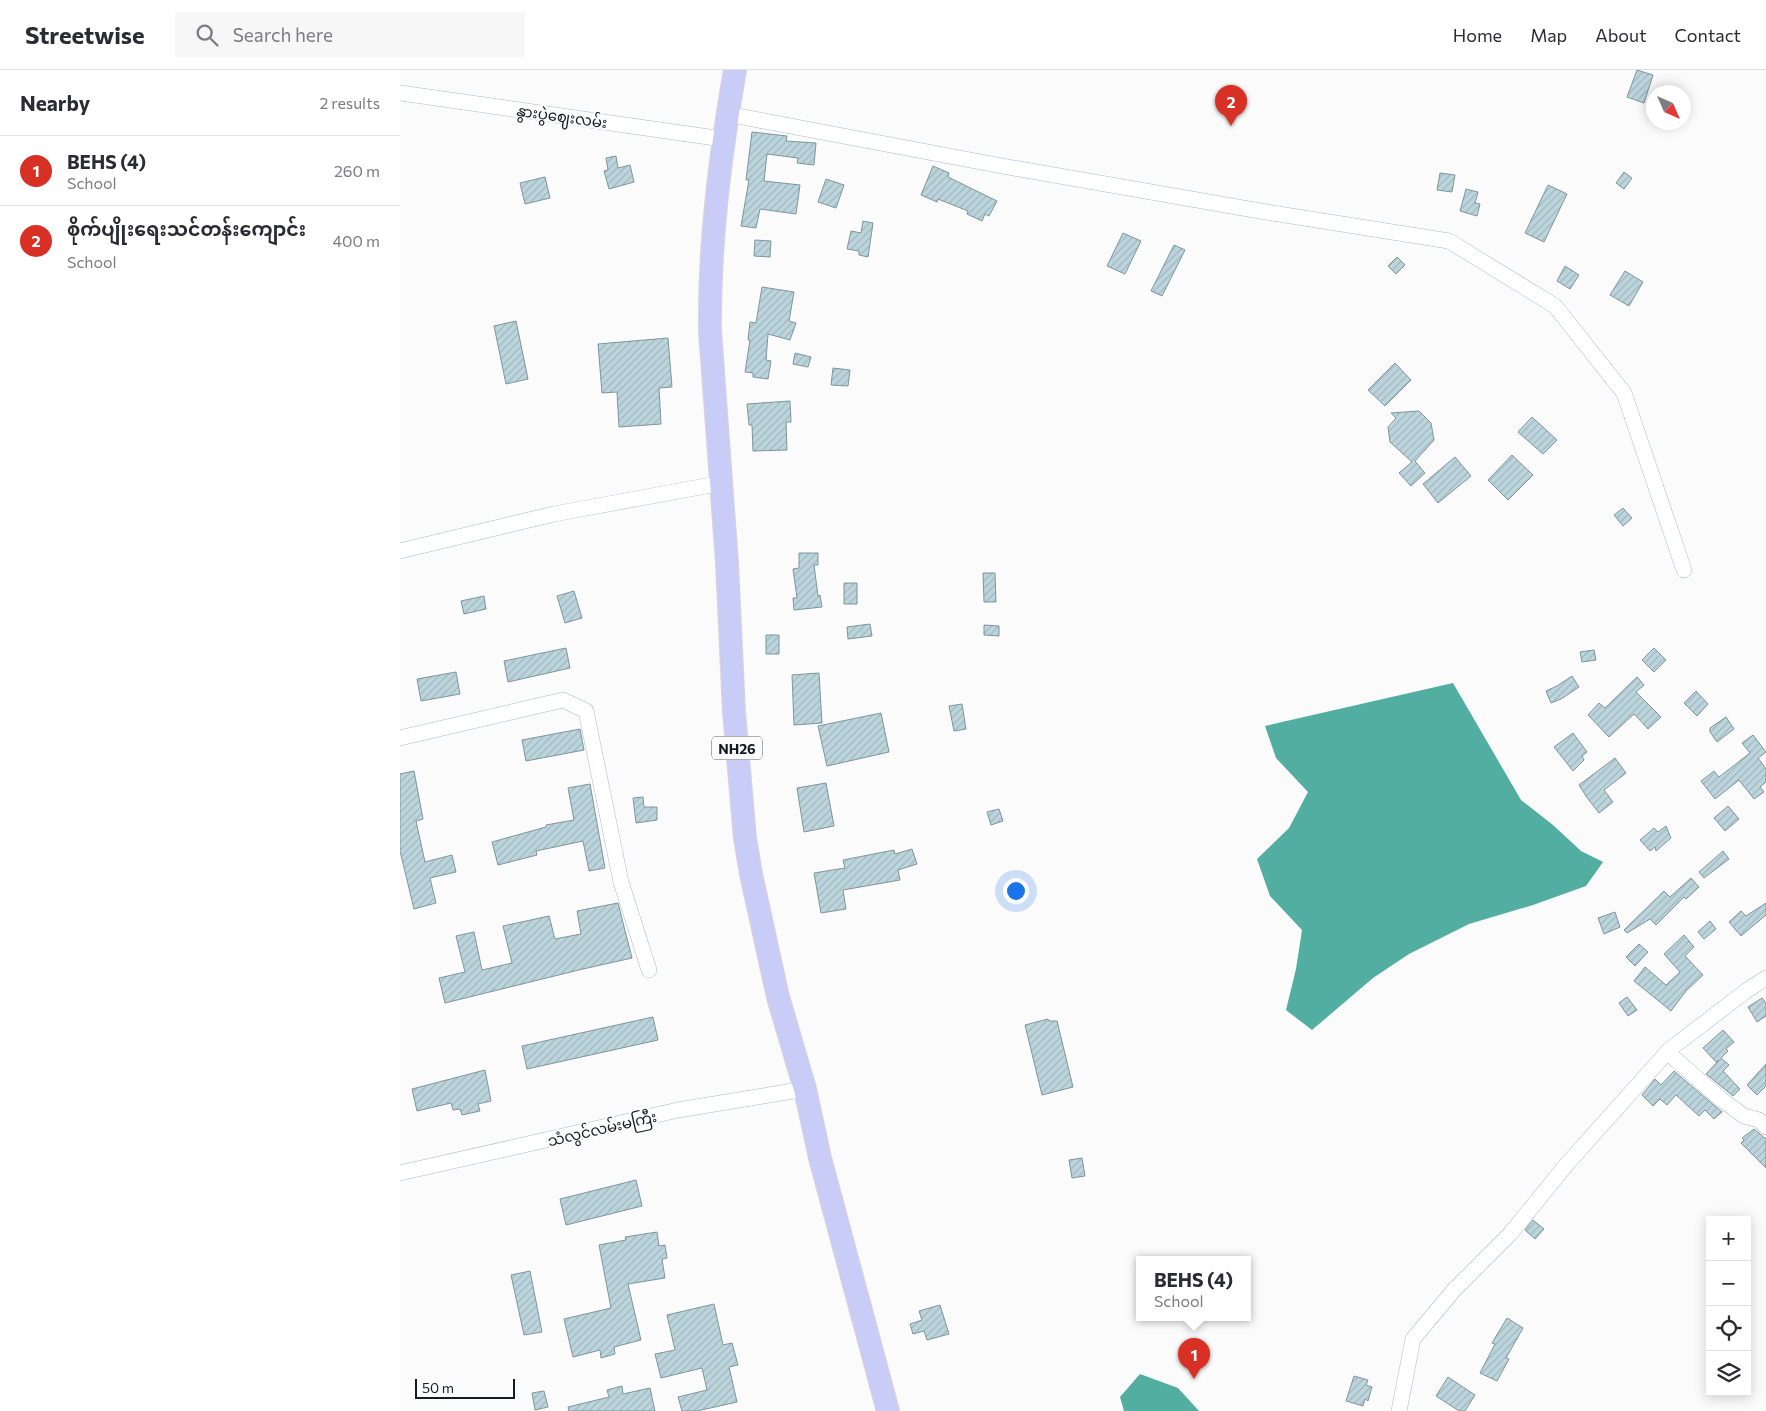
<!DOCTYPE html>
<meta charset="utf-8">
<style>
:root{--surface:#fff;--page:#f7f7f7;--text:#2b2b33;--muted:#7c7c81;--line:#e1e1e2;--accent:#d93025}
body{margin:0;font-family:Commissioner,"Noto Sans Myanmar",sans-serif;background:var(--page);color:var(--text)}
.controls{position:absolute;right:15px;bottom:15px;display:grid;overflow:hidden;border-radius:0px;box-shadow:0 2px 12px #0003}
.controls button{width:45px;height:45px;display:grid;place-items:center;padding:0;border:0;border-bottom:1px solid var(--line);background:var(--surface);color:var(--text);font:25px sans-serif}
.compass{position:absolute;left:1246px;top:15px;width:45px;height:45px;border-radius:50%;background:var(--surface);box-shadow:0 2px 12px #0003;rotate:135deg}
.scale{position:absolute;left:15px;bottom:12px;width:100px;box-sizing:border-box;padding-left:5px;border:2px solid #151b21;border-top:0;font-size:14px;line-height:18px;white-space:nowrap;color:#151b21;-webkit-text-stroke:4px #fbfbfb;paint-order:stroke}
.you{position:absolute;left:615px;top:820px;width:18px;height:18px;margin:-12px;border:4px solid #fff;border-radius:50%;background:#1a73e8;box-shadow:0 0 0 8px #1a73e833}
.badge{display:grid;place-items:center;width:32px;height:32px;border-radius:50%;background:var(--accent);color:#fff;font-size:16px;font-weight:700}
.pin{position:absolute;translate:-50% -41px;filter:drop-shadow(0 1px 2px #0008)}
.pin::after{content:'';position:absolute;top:26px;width:18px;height:15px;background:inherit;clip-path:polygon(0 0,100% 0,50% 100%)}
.popup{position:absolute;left:736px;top:1186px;width:115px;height:65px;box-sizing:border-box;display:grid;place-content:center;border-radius:0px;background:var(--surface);filter:drop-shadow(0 1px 4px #0005);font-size:16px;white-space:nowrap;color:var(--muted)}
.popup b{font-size:19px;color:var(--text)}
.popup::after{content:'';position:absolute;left:50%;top:100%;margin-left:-10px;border:10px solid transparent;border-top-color:var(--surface)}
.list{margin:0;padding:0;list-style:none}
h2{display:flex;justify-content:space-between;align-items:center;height:65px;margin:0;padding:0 20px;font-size:21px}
h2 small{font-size:16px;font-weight:400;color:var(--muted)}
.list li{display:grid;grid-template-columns:32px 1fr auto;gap:15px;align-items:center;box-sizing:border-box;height:70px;padding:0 20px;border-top:1px solid var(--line)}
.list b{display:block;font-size:19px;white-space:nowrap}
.list p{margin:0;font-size:16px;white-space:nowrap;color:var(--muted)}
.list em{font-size:16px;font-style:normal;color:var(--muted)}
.icon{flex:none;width:28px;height:28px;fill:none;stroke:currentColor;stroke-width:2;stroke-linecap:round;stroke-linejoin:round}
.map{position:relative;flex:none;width:1366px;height:1341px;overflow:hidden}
header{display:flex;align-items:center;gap:30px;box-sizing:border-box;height:70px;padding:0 25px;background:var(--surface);border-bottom:1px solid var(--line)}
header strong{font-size:24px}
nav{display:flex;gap:28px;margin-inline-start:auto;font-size:18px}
.search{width:350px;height:45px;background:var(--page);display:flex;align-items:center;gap:12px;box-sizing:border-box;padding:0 18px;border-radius:0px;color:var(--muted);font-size:19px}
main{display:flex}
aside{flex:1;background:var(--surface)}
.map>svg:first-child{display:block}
.water{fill:#51aea1}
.building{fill:url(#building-hatch);stroke:#7e959c}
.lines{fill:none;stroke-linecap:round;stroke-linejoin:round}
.minor-casing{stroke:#abbaca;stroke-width:16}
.highway-casing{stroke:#d5d6d7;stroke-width:24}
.minor{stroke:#fff;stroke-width:15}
.highway{stroke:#c9ccf6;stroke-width:22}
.labels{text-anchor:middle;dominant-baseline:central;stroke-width:4.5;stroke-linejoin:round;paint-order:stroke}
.shield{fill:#fbfbfb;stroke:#5a5e62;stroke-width:1}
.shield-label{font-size:14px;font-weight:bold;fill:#151b21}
.street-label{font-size:15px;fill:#151b21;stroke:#fbfbfb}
</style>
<header>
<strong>Streetwise</strong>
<div class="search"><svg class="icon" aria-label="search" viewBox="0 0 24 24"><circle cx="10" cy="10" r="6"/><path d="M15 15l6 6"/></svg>Search here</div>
<nav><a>Home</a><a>Map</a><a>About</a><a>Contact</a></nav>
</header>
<main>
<aside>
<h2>Nearby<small>2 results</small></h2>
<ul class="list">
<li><span class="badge">1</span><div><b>BEHS (4)</b><p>School</p></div><em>260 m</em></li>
<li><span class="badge">2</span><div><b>စိုက်ပျိုးရေးသင်တန်းကျောင်း</b><p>School</p></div><em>400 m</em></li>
</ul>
</aside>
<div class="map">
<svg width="1366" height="1341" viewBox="0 0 1366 1341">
<defs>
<pattern id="building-hatch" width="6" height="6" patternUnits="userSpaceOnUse" patternTransform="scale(1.25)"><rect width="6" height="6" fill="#bcd5dc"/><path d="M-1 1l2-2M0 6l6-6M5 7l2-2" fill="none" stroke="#a1b6bc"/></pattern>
</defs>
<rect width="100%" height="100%" fill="#fbfbfb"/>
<path class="water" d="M1053,613l68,117 32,25 28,26 22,11 -17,24 -53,19 -64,19 -60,30 -36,24 -61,52 -26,-20 10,-41 6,-39 -32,-34 -13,-37 32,-31 19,-36 -32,-34 -11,-32z
M740,1304l38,14 21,23h-75l-4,-14z"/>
<path class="building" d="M1237,0l16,5 -9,28 -17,-6z
M352,62l35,4 -1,5 30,2 -2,22 -17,-2 1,-5 -31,-4 -3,27 36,4 -4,29 -36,-5 -4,19 -15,-2 8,-46h-3z
M216,86l2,12 12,-3 4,17 -25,7 -5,-18 4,-1 -2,-12z
M533,96l16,7 -1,4 49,24 -8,15 -4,-2 -3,7 -15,-7 1,-3 -30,-12 -1,3 -16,-7z
M1224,102l8,6 -8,11 -8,-6z
M1040,103l15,2 -3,17 -15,-2z
M145,107l5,21 -25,6 -5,-21z
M426,109l18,6 -8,23 -18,-6z
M1148,115l19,9 -23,48 -19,-9z
M1066,119l12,3 -3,11 5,1 -3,12 -17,-5z
M463,151l10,2 -5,34 -9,-2v-4l-12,-2 4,-18 10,2z
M723,163l18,8 -16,33 -18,-8z
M355,170l16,1 -1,16 -16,-1z
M774,175l11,5 -23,46 -11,-5z
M997,187l8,8 -9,9 -8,-8z
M1165,196l14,9 -9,14 -13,-8z
M1225,201l18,11 -14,24 -19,-11z
M362,217l32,5 -5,29 7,2 -6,17 -22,-6 -2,26 5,1 -3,18 -15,-2v-4l-8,-1 5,-32h-2l2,-18 6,1z
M116,251l12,58 -22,5 -12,-58z
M268,268l4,49 -13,1 2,36 -42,3 -2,-35 -15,1 -4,-49z
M395,283l16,4 -3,10 -15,-3z
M995,293l16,17 -26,26 -17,-16z
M433,298l17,2 -2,16 -17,-1z
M390,331l1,21h-5l1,28 -34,1 -1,-26h-3l-2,-21z
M1019,341l12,12 3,17 -19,21 10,12 -14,13 -12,-13 13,-11 -22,-20 -2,-15 8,-9 -5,-5z
M1132,347l25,23 -14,14 -25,-22z
M1112,385l21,20 -25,25 -20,-20z
M1055,387l16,19 -33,27 -15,-19z
M1223,438l9,10 -9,8 -9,-11z
M399,483h19v12h-4l4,31 2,-1 2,12 -28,3 -1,-12h4l-4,-29 6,-1z
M583,503h12l1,29h-12z
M444,513h13v21h-13z
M174,521l8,27 -17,5 -8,-27z
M84,526l2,13 -22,5 -3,-13z
M470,554l2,12 -24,3 -1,-12z
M584,555l15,1v10l-15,-1z
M366,565h13v19h-13z
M166,578l4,20 -62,14 -4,-21z
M1254,578l12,12 -12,12 -12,-12z
M1194,580l2,10 -14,2 -2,-10z
M56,602l4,22 -39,7 -4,-22z
M419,603l3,50 -28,2 -2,-50z
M1172,606l7,11 -18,12 -10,4 -5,-12 11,-5z
M1237,607l7,8 -8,7 25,25 -13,12 -14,-15 -25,23 -21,-22 11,-12 6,5z
M1296,621l12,13 -11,12 -13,-13z
M562,634l4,25 -12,2 -5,-25z
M481,643l8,39 -62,14 -9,-40z
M1326,647l8,12 -17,13 -7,-10v-4z
M180,659l4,21 -58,11 -4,-21z
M1173,663l14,19 -5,4 2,4 -11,11 -19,-24z
M1353,665l13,17 -8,6 8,11v13l-6,5 4,5 -10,7 -15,-19 -24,19 -14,-18 13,-10 5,6 31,-24 -8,-10z
M1215,688l11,15 -22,17 9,12 -14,11 -11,-14 -9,-14z
M14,701l9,48 -7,2 9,41 27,-7 4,17 -26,6 6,25 -22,6 -14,-58v-77z
M426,713l8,43 -30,6 -7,-44z
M190,714l15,84 -16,3 -6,-30 -47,10 1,4 -39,10 -6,-23 54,-15v-2l28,-5 -6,-32z
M243,727l1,10h13v13l-21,3 -3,-25z
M1328,736l11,13 -14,12 -11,-13z
M599,739l4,12 -12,4 -4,-13z
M1266,756l5,12 -15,13 -1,-4 -5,4 -10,-11 14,-12 4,4z
M512,779l5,15 -19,6 2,10 -57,10 3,19 -25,4 -7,-40 31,-5 -2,-8 51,-10 1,4z
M1323,781l6,8 -25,19 -5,-6z
M1291,808l8,9 -13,12 -2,-2 -28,28 -6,-6 -23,14 -3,-3 40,-39 6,6z
M218,833l14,55 -49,11 -138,34 -6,-25 26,-6 -9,-36 18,-4 8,38 30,-7 -9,-37 46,-10 6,23 26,-5 -4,-23z
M1366,833v12l-25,21 -12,-14 12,-11 5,5z
M1215,842l5,15 -16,7 -6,-16z
M1310,851l6,8 -12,10 -6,-7z
M1284,865l10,12 -9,9 18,19 -17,16 -15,20 -37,-30 11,-14 21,18 14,-13 -16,-18z
M1239,874l9,8 -13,14 -9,-9z
M1227,927l10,13 -9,6 -9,-13z
M1362,928l4,5v13l-9,6 -9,-15z
M253,947l5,23 -131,29 -5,-23z
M648,949l1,2h8l16,66 -31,8 -17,-70z
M1323,960l11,12 -8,7 2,2 -7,7 8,7 -6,6 17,18 -7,7 -27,-22 13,-14 -3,2 -13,-14z
M1366,994v22l-9,9 -10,-10z
M85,1000l6,31 -13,3 2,7 -18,4 -2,-6 -7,1 -2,-7 -34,8 -5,-22z
M1274,1001l48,41 -8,7 -9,-9 -6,6 -23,-21 -9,10 -7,-6 -7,7 -11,-11 13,-16 6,6z
M1354,1059l12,10v29l-25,-25 3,-3 -2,-2z
M682,1088l3,18 -13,2 -3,-18z
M236,1110l6,26 -76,19 -6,-26z
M1133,1150l11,9 -9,10 -10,-9z
M257,1162l2,14 6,-1 2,13 -5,1 3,19 -37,6 13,56 -27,7 1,7 -14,4 -1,-8 -27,7 -9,-38 47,-11 -12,-63 27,-5 -1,-3z
M130,1201l12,61 -18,3 -13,-60z
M314,1234l9,41 9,-2 6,22 -9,2 8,35 -40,9h-15l-4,-14 29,-7 -5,-22 -41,10 -6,-24 20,-4 -8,-35z
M540,1235l9,29 -22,6 -3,-9 -11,3 -3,-10 12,-4 -3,-9z
M1107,1248l16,10 -17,30 3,1 -12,22 -17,-8 15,-29 -3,-1z
M954,1306l14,4 -2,5 6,2 -4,14 -3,-2 -2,7 -17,-5z
M1048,1307l27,18 -10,16h-6l-23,-15z
M222,1316l1,8 27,-6 5,23h-86l-1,-4 41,-10 -2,-7z
M144,1321l4,16 -13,3 -3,-17z"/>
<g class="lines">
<defs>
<path id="minor" d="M0,23l323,46
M327,44l275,52 258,45 189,30 106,65 69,87 60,177
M0,481l154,-37 168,-31
M0,668l163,-38 23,11 35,171 28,88
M1267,982l55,48 22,16 15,4 7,7
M0,1103l278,-63 127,-21
M999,1341l14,-72 41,-49 56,-56 57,-70 102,-114 77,-59 20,-13"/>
<path id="highway" d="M335,0c-15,87 -26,173 -25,261l17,232 7,149 11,126 6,36 27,123 27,92 15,69 68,253"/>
</defs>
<use href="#minor" class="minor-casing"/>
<use href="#highway" class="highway-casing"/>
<use href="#minor" class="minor"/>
<use href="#highway" class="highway"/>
</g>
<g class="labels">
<rect class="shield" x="312" y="666.5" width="50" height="23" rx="4"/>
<g class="shield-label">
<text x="337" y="678">NH26</text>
</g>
<g class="street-label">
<text transform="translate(162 46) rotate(8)">နွားပွဲဈေးလမ်း</text>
<text transform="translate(202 1058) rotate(-13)">သံလွင်လမ်းမကြီး</text>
</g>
</g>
</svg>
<div class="controls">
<button>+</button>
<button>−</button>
<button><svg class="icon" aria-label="locate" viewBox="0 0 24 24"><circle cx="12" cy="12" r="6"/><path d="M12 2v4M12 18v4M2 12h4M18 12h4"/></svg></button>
<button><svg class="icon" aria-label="layers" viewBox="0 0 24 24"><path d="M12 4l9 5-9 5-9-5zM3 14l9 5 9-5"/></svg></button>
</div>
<svg class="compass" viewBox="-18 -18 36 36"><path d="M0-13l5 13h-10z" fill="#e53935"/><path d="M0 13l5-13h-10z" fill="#7c7c81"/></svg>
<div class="scale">50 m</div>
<div class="you"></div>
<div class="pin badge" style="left:794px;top:1309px">1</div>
<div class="popup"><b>BEHS (4)</b>School</div>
<div class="pin badge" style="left:831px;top:56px">2</div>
</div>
</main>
